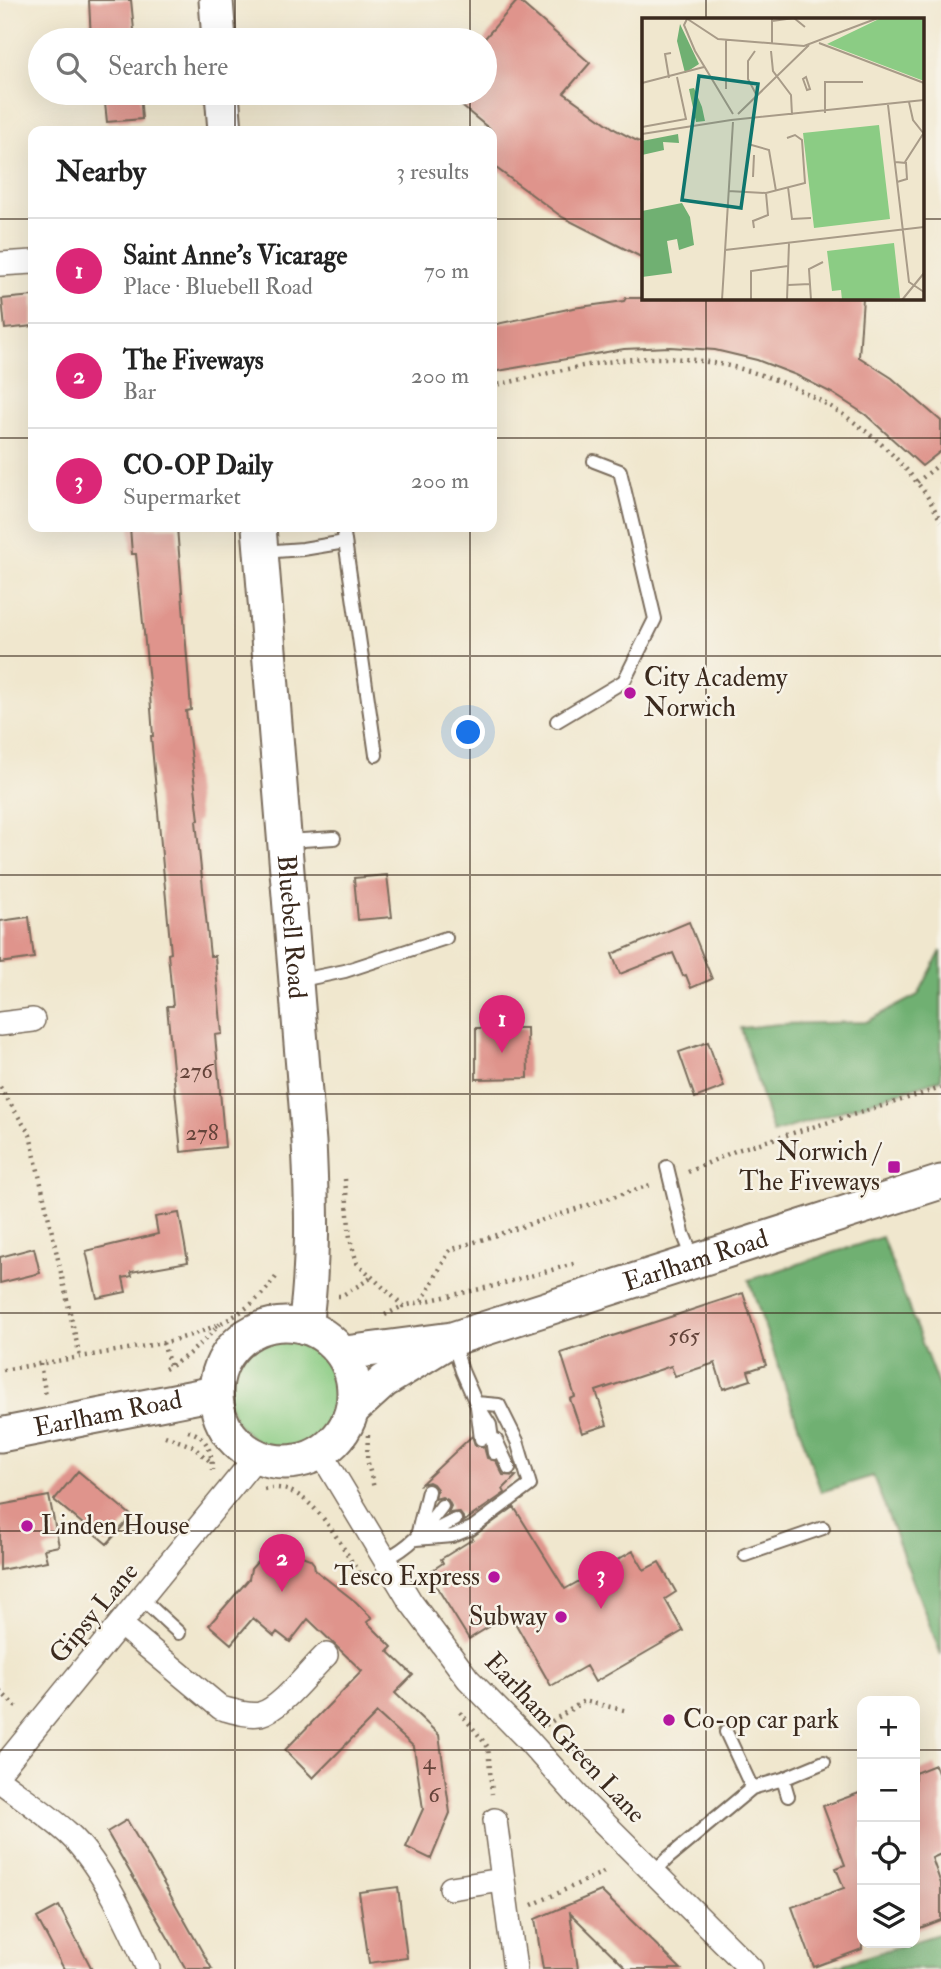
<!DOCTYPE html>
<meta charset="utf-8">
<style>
:root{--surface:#fff;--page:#f6f6f6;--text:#222;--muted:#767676;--line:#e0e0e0;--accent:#db2777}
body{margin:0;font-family:"IM FELL Double Pica",serif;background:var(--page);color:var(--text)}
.controls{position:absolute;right:21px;bottom:21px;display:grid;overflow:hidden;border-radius:14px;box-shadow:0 7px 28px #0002}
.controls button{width:63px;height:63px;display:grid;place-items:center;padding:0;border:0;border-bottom:2px solid var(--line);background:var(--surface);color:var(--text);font:35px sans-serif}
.you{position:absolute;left:469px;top:733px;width:24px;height:24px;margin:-18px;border:5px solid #fff;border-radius:50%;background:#1a73e8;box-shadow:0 0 0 10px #1a73e833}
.badge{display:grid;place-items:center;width:46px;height:46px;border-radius:50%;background:var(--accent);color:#fff;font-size:23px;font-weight:700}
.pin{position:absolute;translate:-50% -58px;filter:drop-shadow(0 2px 4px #0008)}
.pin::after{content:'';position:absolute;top:37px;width:24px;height:21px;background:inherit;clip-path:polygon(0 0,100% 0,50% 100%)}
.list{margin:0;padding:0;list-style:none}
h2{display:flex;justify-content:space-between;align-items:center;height:91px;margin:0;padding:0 28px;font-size:30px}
h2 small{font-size:23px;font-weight:400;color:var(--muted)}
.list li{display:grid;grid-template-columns:46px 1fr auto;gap:21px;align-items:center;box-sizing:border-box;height:105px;padding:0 28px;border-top:2px solid var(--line)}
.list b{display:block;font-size:26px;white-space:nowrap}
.list p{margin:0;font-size:23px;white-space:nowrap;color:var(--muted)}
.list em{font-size:23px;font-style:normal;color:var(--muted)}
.icon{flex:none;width:38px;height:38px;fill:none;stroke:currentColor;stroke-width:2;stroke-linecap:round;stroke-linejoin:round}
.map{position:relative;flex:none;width:941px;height:1969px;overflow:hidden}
.search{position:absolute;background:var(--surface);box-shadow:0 7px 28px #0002;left:28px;top:28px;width:469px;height:77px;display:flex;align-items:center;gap:18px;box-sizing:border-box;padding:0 24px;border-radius:38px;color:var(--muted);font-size:26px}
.panel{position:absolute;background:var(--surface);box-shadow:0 7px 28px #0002;left:28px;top:126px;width:469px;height:406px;border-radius:14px}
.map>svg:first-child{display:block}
.green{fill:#8bcc84;stroke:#637b51;stroke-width:2}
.forest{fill:#70b072;stroke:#566d48;stroke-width:2}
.building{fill:#df948c}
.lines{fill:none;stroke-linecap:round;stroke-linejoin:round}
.lane-casing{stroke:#7a6c5c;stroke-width:16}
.street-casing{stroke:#7a6c5c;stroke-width:26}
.secondary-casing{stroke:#7a6c5c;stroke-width:37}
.path{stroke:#7a6c5c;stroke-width:4.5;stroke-dasharray:2 5;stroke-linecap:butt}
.lane{stroke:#fff;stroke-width:12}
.street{stroke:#fff;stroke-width:23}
.secondary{stroke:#fff;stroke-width:33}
.grid{fill:none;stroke:#3b2a1e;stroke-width:2;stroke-opacity:0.55}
.poi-dot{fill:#b5179e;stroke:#f7f3e8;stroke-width:2.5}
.labels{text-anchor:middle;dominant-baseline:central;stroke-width:5;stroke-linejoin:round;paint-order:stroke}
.number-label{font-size:23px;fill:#64443a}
.poi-label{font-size:26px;fill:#3b2a1e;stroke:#f7f3e8;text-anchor:start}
.street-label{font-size:26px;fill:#3b2a1e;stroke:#f7f3e8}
.inset-road{fill:none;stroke:#a89b88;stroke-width:2}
.view{fill:#0f766e;fill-opacity:0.15;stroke:#0f766e;stroke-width:3.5}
.inset-edge{fill:none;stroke:#3b2a1e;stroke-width:3.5}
</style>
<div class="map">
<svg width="941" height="1969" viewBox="0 0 941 1969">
<rect width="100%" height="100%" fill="#f7f3e8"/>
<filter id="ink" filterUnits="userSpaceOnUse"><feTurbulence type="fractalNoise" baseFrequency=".0143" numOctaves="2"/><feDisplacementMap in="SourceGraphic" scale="14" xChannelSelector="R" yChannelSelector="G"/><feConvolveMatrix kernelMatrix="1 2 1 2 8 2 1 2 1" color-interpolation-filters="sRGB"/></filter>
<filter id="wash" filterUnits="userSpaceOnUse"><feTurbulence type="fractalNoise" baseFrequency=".00686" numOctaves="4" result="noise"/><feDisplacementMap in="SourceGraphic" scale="28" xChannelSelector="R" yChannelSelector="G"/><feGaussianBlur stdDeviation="1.57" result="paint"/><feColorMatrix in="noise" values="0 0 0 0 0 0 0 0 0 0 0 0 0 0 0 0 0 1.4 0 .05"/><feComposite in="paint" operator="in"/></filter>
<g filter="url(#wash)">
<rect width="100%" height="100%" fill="#f0e7ce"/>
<path class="green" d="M228 1392a55 55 0 1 1 110 0a55 55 0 1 1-110 0Z"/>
<path class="forest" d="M941,951v128l-168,54 -32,-105 38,-4 87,-2 52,-27z
M882,1237l59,156v262l-68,-179 -52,16 -72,-212z
M941,1933v36h-114z"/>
<g id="blocks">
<path class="building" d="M89,0h42l4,40h-44z
M518,0l72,63 -26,30 52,37 27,14v114l-81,-41 -70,-52v-34l-46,-38h39v-55z
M104,93h36l2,26 -35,3z
M33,296v30l-28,3 -3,-30z
M626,298h237l-4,59 33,21 49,43v30l-19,15 -56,-51 -34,-22 -36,-18 -39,-15 -42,-10 -45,-3 -46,2 -132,23v-47l81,-17 51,-7z
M130,527h47l14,183 -5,1 13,109 -3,1 14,135h5l2,24 5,54 -7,1 10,112 -44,5 -14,-146h6l-5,-52 3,-1 -20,-217h2l-4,-54 -13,-128h-4z
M387,875l5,42 -34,3 -4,-42z
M29,917l5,41 -34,5v-42z
M689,922l23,57 -21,9 -5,-13 -3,1 -10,-23 -53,21 -8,-20z
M476,1028h51l1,50 -52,1z
M708,1042l16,45 -29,11 -16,-46z
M179,1213l9,49 -57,10 1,4 -9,2 3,14 -29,6 -11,-47 72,-17 -3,-17z
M34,1248l6,25 -40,10v-26z
M743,1293l23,72 -18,6 3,9 -28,9 -8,-26 -40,13 -4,-10 -75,25 11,34 -25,8 -12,-34 5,-2 -14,-44z
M472,1436l3,9 9,2 3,11 9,3 7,14 13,1 -13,13 2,4 -42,29v-5l-4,-5 -11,1 3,-7 -3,-6 -6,-3 -7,2 2,-10 -4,-5 -4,-2 -8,2z
M78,1471l54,45 -25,28 -53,-44z
M49,1496l10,50 -15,3 3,12 -47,9v-65z
M514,1507l51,82 68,-38 11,19 15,-8 17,30 -11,7 18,32 -88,51 -9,-16 -35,20 -41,-72 -41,25 -41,-66 15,-10 -2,-4 32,-20 -1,-2z
M278,1547h8l8,3 5,5 11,4 4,5 1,6 41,32 16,16 -5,4 25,25 -4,4 25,24 -18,18 44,42 11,78 -19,46 -25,-12 17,-38 -9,-62 -37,-34 -64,65 -28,-28 77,-79 -54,-52 -18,23 -13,-10 -3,4 -21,-18 -22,26 -22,-19 40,-46 2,-10 8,-9 6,-1 3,-7z
M935,1765l6,16v73l-9,4 9,26v36l-26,10v-157z
M862,1792v157l-48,18 -22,-60 52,-19 -8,-20 9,-3 -22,-59z
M127,1820l37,64 48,85h-26l-79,-137z
M398,1887l9,71 -38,5 -10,-71z
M601,1891l80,78h-54l-57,-56 8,56h-35l-8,-50z
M59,1906l17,33 16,30h-28l-10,-19 -17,-32z"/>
</g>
</g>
<g filter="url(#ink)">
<use href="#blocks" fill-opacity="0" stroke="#7a6c5c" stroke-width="2"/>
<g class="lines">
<defs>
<path id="lane" d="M343,527l33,228
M262,552l41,-3 42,-7
M557,721l67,-40 31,-62 -35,-148 -26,-10
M287,841l47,-3
M296,981l49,-10 101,-33
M667,1167l16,66 11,27
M452,1339l10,32 14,32 14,22 4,28
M477,1407l4,32
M496,1440l13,28
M418,1532l10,-41
M423,1536l32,-16
M416,1539l36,-3 20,-8 58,-43 -13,-44 -18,-36 -23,-2
M745,1555l78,-27
M384,1560c29,-15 38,-28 58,-54
M142,1599l37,34
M726,1732l26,56
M783,1779l5,17
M654,1872l14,-14 84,-70 31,-9 41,-17"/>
<path id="street" d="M0,264l33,-2
M0,1024l33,-4
M321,1453l89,148 58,78 59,60 58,65 166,165
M120,1624l101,84c12,3 26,8 39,6 21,-5 50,-44 66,-59
M0,1771l256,-314
M0,1781c23,17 48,34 69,53 32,30 62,94 79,135
M495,1820l20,149
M451,1888l51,-8"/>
<g id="secondary">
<path d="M216,0l3,40"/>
<path d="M222,93l3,38"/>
<path id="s1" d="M259,527l50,615c3,62 5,123 -4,185"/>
<circle cx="285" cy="1393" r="69"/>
<path id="s2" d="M345,1353l107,-14 489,-157"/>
<path d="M353,1409l31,-28 60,-37"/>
<path id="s3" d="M0,1435l215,-42"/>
</g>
</defs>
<use href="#lane" class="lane-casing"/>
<use href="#street" class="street-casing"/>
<use href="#secondary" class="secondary-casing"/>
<path class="path" d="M492,386c46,-10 93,-23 141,-27 109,-9 224,42 289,130 8,10 13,22 19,32
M917,482l24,-19
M0,1087l30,48 50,222
M688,1172l49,-22 204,-62
M345,1179l5,60 7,24 46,43 91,-20 83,-23
M338,1296h3l30,-18
M422,1301l28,-51 200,-65
M385,1315l18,-9
M163,1343l7,23
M40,1364l6,32
M165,1369c22,-11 38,-27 55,-45
M3,1370l160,-27c47,-12 87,-27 115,-69
M188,1431c19,5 24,20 24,39
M368,1435l-1,24 7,29
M165,1436l27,10 20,17
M264,1489c49,-11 78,62 102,94
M0,1691l16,16
M460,1712l28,35 4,47
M546,1725l38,-24 44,10
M532,1905l76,-35"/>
<use href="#lane" class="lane"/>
<use href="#street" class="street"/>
<use href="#secondary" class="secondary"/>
</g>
</g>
<path class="grid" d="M235,0v40M470,0v40M706,0v19M235,93v38M470,93v38M0,219h33M492,219h151M922,219h19M706,298v1671M0,438h33M492,438h449M235,527v1442M470,527v1442M0,656h941M0,875h941M0,1094h941M0,1313h941M0,1531h941M0,1750h862M915,1750h26"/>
<g class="poi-dot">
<circle cx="630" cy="693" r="7"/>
<rect x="887" y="1160" width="14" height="14" rx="3.5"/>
<circle cx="27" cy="1526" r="7"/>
<circle cx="494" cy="1577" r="7"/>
<circle cx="561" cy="1617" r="7"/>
<circle cx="669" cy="1720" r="7"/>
</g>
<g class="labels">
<g class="number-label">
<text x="196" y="1070">276</text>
<text x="202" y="1132">278</text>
<text x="684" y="1335">565</text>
<text x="429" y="1761">4</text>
<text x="434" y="1794">6</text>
</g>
<g class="poi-label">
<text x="644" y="678">City Academy<tspan x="644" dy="30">Norwich</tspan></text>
<text x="880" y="1152" text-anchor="end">Norwich /<tspan x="880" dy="30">The Fiveways</tspan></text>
<text x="41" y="1526">Linden House</text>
<text x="480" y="1577" text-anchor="end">Tesco Express</text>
<text x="547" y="1617" text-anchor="end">Subway</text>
<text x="683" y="1720">Co-op car park</text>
</g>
<g class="street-label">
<text stroke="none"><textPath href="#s1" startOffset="401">Bluebell Road</textPath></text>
<text stroke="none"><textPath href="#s2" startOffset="364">Earlham Road</textPath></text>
<text stroke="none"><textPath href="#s3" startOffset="110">Earlham Road</textPath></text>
<text transform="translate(94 1613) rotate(-50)">Gipsy Lane</text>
<text transform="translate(565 1738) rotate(47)">Earlham Green Lane</text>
</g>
</g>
<g transform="translate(642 18)">
<rect width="282" height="282" fill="#f0e7ce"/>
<path d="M239,0h43v63l-97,-37zM237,107l11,94 -76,9 -11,-95zM252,225l6,55 -58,2 -1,-10 -9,1 -5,-40z" fill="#8bcc84"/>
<path d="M38,6l19,40 -14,9 -8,-32zM52,70l8,19 3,14 -9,1 -7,-33zM36,116l1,9 -16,-1 1,8 -22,5v-14zM40,185l8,14 4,28 -15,5 -2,-11 -10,2 5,32 -30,4v-66z" fill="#70b072"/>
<path class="inset-road" d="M44,0l32,21 86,7 74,-28M45,1l-3,6 11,26 38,63M130,3l22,-3 11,9M84,22v49M177,25l105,40M130,26v-26M113,33l-7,10v18l9,17M129,33l2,20 18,24 1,20M164,59l4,12 -3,1 -4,-11zM27,60l-4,-24 6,-1M0,65l62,-16M267,84l4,18 11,14M246,87l21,177 15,10M183,95v-31h38M96,96l71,-69M89,102l193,-20M0,109l44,-8 -9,-42M0,116l89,-14M106,126l21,6 7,41M253,144l11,1 1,16 -10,3M263,144l18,-28M111,159l1,-22M146,169l4,32 19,-1M86,173l38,2 39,-10 -3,-43 -7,-5 -8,3M112,210l-1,-7 15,-6 -2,-22M83,232l199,-23M146,267l22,-1M80,282l11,-178M109,282v-29l37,-5M145,282l2,-57M169,282l-2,-31 14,-7M260,282l22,-27"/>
<path class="view" d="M57,58l59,8 -17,124 -59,-8z"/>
<rect width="282" height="282" class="inset-edge"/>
</g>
</svg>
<div class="controls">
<button>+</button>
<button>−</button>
<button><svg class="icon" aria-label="locate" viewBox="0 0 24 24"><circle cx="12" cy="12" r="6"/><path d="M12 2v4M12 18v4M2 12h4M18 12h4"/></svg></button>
<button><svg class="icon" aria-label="layers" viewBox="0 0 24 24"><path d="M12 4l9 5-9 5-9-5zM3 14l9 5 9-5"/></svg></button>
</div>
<div class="you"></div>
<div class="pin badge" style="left:502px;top:1053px">1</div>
<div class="pin badge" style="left:282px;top:1592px">2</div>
<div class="pin badge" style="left:601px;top:1609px">3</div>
<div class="search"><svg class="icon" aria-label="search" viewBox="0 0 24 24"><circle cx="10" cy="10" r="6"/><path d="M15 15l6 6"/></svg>Search here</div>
<section class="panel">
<h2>Nearby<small>3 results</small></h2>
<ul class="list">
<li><span class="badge">1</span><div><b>Saint Anne’s Vicarage</b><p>Place · Bluebell Road</p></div><em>70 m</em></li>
<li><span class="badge">2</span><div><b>The Fiveways</b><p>Bar</p></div><em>200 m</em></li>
<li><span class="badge">3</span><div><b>CO-OP Daily</b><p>Supermarket</p></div><em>200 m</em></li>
</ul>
</section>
</div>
